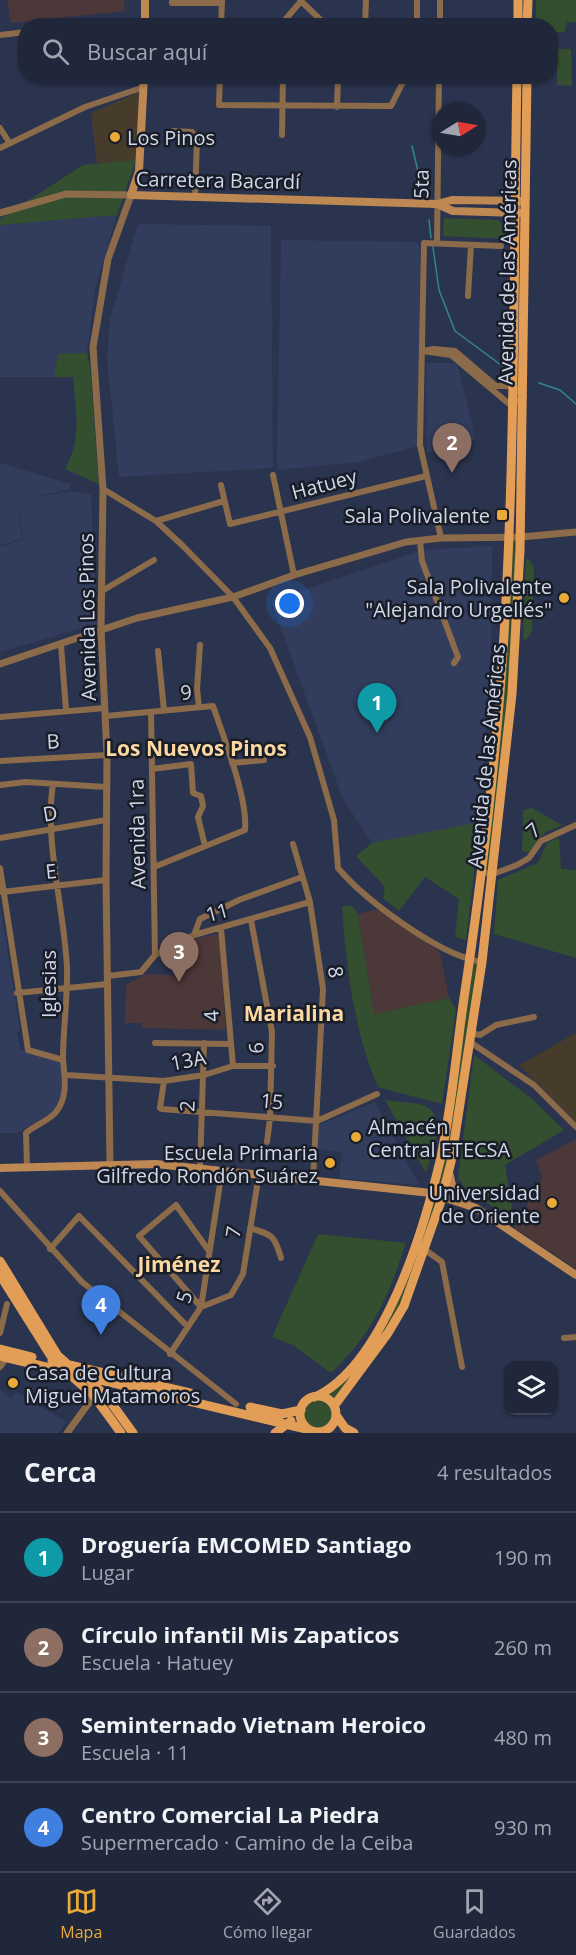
<!DOCTYPE html>
<html lang="es">
<meta charset="utf-8">
<style>
:root{--surface:#20273a;--page:#282f42;--text:#f1f3f6;--muted:#a2a5af;--line:#3d4454;--accent:#eaaa39}
body{margin:0;font-family:"Open Sans",sans-serif;background:var(--page);color:var(--text)}
.controls{position:absolute;right:18px;bottom:18px;display:grid;overflow:hidden;border-radius:12px;box-shadow:0 2px 4px #0004}
.controls button{width:54px;height:54px;display:grid;place-items:center;padding:0;border:0;border-bottom:2px solid var(--line);background:var(--surface);color:var(--text);font:30px sans-serif}
.compass{position:absolute;left:432px;top:102px;width:54px;height:54px;border-radius:50%;background:var(--surface);box-shadow:0 2px 4px #0004;rotate:79deg}
.you{position:absolute;left:290px;top:604px;width:21px;height:21px;margin:-15px;border:4px solid #fff;border-radius:50%;background:#1a73e8;box-shadow:0 0 0 9px #1a73e833}
.badge{display:grid;place-items:center;width:39px;height:39px;border-radius:50%;background:var(--accent);color:#fff;font-size:20px;font-weight:700}
.pin{position:absolute;translate:-50% -50px;filter:drop-shadow(0 2px 3px #0008)}
.pin::after{content:'';position:absolute;top:32px;width:21px;height:18px;background:inherit;clip-path:polygon(0 0,100% 0,50% 100%)}
.list{margin:0;padding:0;list-style:none}
h2{display:flex;justify-content:space-between;align-items:center;height:78px;margin:0;padding:0 24px;font-size:26px}
h2 small{font-size:20px;font-weight:400;color:var(--muted)}
.list li{display:grid;grid-template-columns:39px 1fr auto;gap:18px;align-items:center;box-sizing:border-box;height:90px;padding:0 24px;border-top:2px solid var(--line)}
.list b{display:block;font-size:22px;white-space:nowrap}
.list p{margin:0;font-size:20px;white-space:nowrap;color:var(--muted)}
.list em{font-size:20px;font-style:normal;color:var(--muted)}
.icon{flex:none;width:33px;height:33px;fill:none;stroke:currentColor;stroke-width:2;stroke-linecap:round;stroke-linejoin:round}
.map{position:relative;flex:none;width:576px;height:1433px;overflow:hidden}
.search{position:absolute;background:var(--surface);box-shadow:0 2px 4px #0004;left:18px;right:18px;top:18px;height:66px;display:flex;align-items:center;gap:15px;box-sizing:border-box;padding:0 21px;border-radius:24px;color:var(--muted);font-size:22px}
.sheet{height:438px;background:var(--surface)}
nav{display:flex;justify-content:space-around;align-items:center;box-sizing:border-box;height:84px;border-top:2px solid var(--line);background:var(--surface);font-size:16px;color:var(--muted)}
nav a{display:grid;justify-items:center;gap:3px}
nav .on{color:var(--accent)}
.map>svg:first-child{display:block}
.commercial{fill:#473b2c}
.built{fill:#323d5d}
.education{fill:#4c3739}
.green{fill:#344f2f}
.lines{fill:none;stroke-linecap:round;stroke-linejoin:round}
.stream{stroke:#328592;stroke-width:1.5}
.minor{stroke:#8c6b4a;stroke-width:6}
.tertiary{stroke:#8c6b4a;stroke-width:7}
.secondary{stroke:#bd8852;stroke-width:8}
.primary{stroke:#e29e57;stroke-width:9}
.poi-dot{fill:#eaaa39;stroke:#181d28;stroke-width:2}
.labels{text-anchor:middle;dominant-baseline:central;stroke-width:5;stroke-linejoin:round;paint-order:stroke}
.poi-label{font-size:20px;fill:#d1d7e8;stroke:#181d28;text-anchor:end}
.street-label{font-size:20px;fill:#d1d7e8;stroke:#181d28}
.neighbourhood-label{font-size:21px;font-weight:bold;fill:#fbd7a1;stroke:#181d28}
</style>
<div class="map">
<svg width="576" height="1433" viewBox="0 0 576 1433">
<rect width="100%" height="100%" fill="#2b344e"/>
<path class="commercial" d="M139,92l-3,68 -39,4 -6,-51z
M576,1033v89l-57,-57z"/>
<path class="built" d="M117,215l-22,73 -8,65 -29,1 -4,23h-54v-152z
M138,224l133,2 2,242 -154,9 -12,-118 3,-40z
M281,240l136,2 3,5 -2,199 -59,16 -82,8z
M426,363h29l3,5 18,72 -49,13z
M0,463l71,21 -1,5 -41,10 44,-8 18,3 6,130 -97,28v-105l23,-7 -4,-40 3,39 -22,6z
M492,546l-1,105 -11,171 -108,21 -29,-44 -72,-198 152,-51z
M0,904l20,127 -3,1 3,17 41,14v31l-7,17 -37,22h-17z
M375,1102l44,83 -80,-7 3,-26 -25,-3 2,-24z
M0,1390l11,8 5,-6 50,30 -7,11h-59z"/>
<path class="education" d="M7,0h117l1,11 -114,12z
M378,909l62,43 9,46 -75,17 -16,-101z
M219,934l7,96 -84,-2 -1,-5h-16l1,-38 19,-11 36,2 2,-30 9,-7z
M576,1139v130l-62,-41 28,-50 -6,-18z"/>
<path class="green" d="M536,0h40v22h-9l-2,10h-14l-1,-6 -14,-1z
M557,49h14l1,37 -15,-1z
M136,160l-19,55 -117,10v-6l83,-54z
M444,218l54,2 6,6 3,13 -64,-3z
M87,353l3,13 9,118 -34,-15c17,-31 11,-58 8,-92h-19l4,-23z
M512,540l5,1 -7,133 -20,197h-5z
M526,559h3l5,9 -2,63 -6,9 -3,-1z
M532,808l30,17 -16,7 -17,20 -7,-1 1,-41z
M480,822l-14,118 -11,-3 4,-38 -34,-22 -26,34 -16,-13 2,-11 -29,-31 16,-13z
M559,838l2,31 15,1v88l-82,-24 4,-54 40,-17 9,-20z
M342,906h10l6,8 16,100 75,-16 7,11 -14,95 -64,-17c-24,-56 -32,-120 -36,-181z
M473,963l6,1 -31,196 -8,33 -5,-2z
M474,1055l57,43 33,32 -59,35 9,56 -49,-33 -7,-10z
M385,1100c12,2 27,2 38,5 26,9 8,50 3,68z
M433,1198l5,1 -37,104 -15,27 -51,71 -3,-5 -6,-1c63,-48 83,-125 107,-197z
M318,1234l88,9c-19,56 -32,89 -75,130l-38,-28 -21,-8z
M304 1414a14 14 0 1 1 28 0a14 14 0 1 1-28 0Z"/>
<g class="lines">
<path class="stream" d="M412,146l11,46
M429,220l2,18
M433,247l6,43 16,41 50,37
M539,383l21,7 16,14"/>
<path class="minor" d="M172,0v3h49
M300,0l27,26
M90,26h20
M221,26l1,-25
M284,26v-5l18,-21
M365,26l1,-26
M417,26v-26
M440,26v-26
M0,35l26,-3
M220,76l-1,29 172,1 15,-30
M337,107l1,-31
M0,128l9,14
M173,131l19,1 5,7 -2,59
M282,135l1,-59
M0,148l85,-41 59,-20
M437,243l2,-167
M468,296l3,-51
M434,349l21,2 41,35h15l13,10 -12,9 -4,-2 -57,-48 -28,-4z
M273,475l21,100
M221,485l9,39 196,-48
M103,489l53,32 27,25 50,51 37,51 40,89 24,83 4,48c27,32 102,88 144,94
M156,521l68,-20
M441,538l-21,-93 4,-202 77,3
M420,541l2,20 36,96 -4,6
M102,591l52,-31
M61,645l5,65
M158,651l6,59
M199,707l-2,-18 3,-44
M151,712l4,243
M106,716l107,-10c11,32 35,93 32,124l-91,37
M0,717l105,-9
M0,761l107,-6
M232,763l32,-3
M152,769l39,-5 2,29 8,3 2,10 -5,11 7,29
M0,785l26,-3 80,5
M0,838l106,-18
M293,844l17,58 13,87 -10,191
M0,868l28,182 35,10
M481,872l12,2 24,-9 12,-7 12,-17 35,-16
M2,892l104,-12
M251,920l21,112 -2,86 -3,24
M221,928l12,138
M194,935l6,-16 39,-19 63,-23
M108,976l33,-4 14,-17 39,-20 116,-33
M17,993l91,-9
M471,1033l9,2 16,-10 38,-8
M470,1042l64,43 42,42
M155,1043l75,1
M66,1075l98,6 40,-6 29,-9h40
M164,1081l-4,27 2,1 155,12 60,-27
M27,1167l-1,-34c9,-8 24,-13 30,-21 13,-16 8,-36 7,-54 0,-30 5,-61 4,-91 -3,-59 -23,-126 -14,-183
M200,1169l4,-126
M0,1191l82,91 154,122
M250,1228c23,7 24,7 31,30
M50,1249l29,-33 108,110
M424,1249l18,13 20,105
M209,1251l-33,-46 -37,31 62,71 30,-12 12,-21 16,-100
M0,1333l7,-29
M564,1338l12,-1
M170,1354l31,-47 21,-136
M0,1367l9,-12
M320,1432l1,1"/>
<path class="tertiary" d="M0,213l66,-19 65,1 -23,64 -15,88 10,142 -2,140 6,126 -1,125 4,284
M0,664l137,-46 96,-21 61,-22 112,-33 35,-4 80,-1 55,-5
M67,1433l27,-37"/>
<path class="secondary" d="M145,26v-26
M144,76l-5,95 -8,24 306,9
M521,213l-68,-2 -16,-7 15,-4 70,1
M0,1168l156,-4 275,29 45,15 100,67
M449,1172l3,13 14,18"/>
<path class="primary" d="M518,0v26
M527,26l1,-26
M0,1261l58,95 7,6
M0,1275l56,89
M0,1349l32,8
M0,1356l310,74
M52,1361l138,32
M67,1372l27,24 27,37
M87,1377l22,23 24,33
M300 1414a18 18 0 1 1 36 0a18 18 0 1 1-36 0Z
M315,1397c69,-32 109,-168 125,-236 12,-53 16,-109 24,-163 15,-101 28,-203 36,-306 16,-204 13,-410 17,-616
M334,1406l54,-73 16,-27 37,-105 10,-39 31,-200 30,-268 8,-144 7,-474
M250,1407l32,7 19,-4
M336,1415l9,13 9,5
M275,1433l16,-12"/>
</g>
<g class="poi-dot">
<circle cx="115" cy="137" r="6"/>
<rect x="496" y="509" width="12" height="12" rx="3"/>
<circle cx="564" cy="598" r="6"/>
<circle cx="356" cy="1137" r="6"/>
<circle cx="330" cy="1163" r="6"/>
<circle cx="552" cy="1203" r="6"/>
<circle cx="13" cy="1383" r="6"/>
</g>
<g class="labels">
<g class="poi-label">
<text x="127" y="137" text-anchor="start">Los Pinos</text>
<text x="490" y="515">Sala Polivalente</text>
<text x="552" y="586">Sala Polivalente<tspan x="552" dy="23">"Alejandro Urgellés"</tspan></text>
<text x="368" y="1126" text-anchor="start">Almacén<tspan x="368" dy="23">Central ETECSA</tspan></text>
<text x="318" y="1152">Escuela Primaria<tspan x="318" dy="23">Gilfredo Rondón Suárez</tspan></text>
<text x="540" y="1192">Universidad<tspan x="540" dy="23">de Oriente</tspan></text>
<text x="25" y="1372" text-anchor="start">Casa de Cultura<tspan x="25" dy="23">Miguel Matamoros</tspan></text>
</g>
<g class="street-label">
<text transform="translate(218 180) rotate(1)">Carretera Bacardí</text>
<text transform="translate(421 184) rotate(-89)">5ta</text>
<text transform="translate(507 272) rotate(-89)">Avenida de las Américas</text>
<text transform="translate(324 484) rotate(-15)">Hatuey</text>
<text transform="translate(87 617) rotate(-91)">Avenida Los Pinos</text>
<text transform="translate(186 692) rotate(-5)">9</text>
<text transform="translate(53 741) rotate(-3)">B</text>
<text transform="translate(486 756) rotate(-84)">Avenida de las Américas</text>
<text transform="translate(50 813) rotate(-10)">D</text>
<text transform="translate(533 830) rotate(-42)">7</text>
<text transform="translate(137 834) rotate(-91)">Avenida 1ra</text>
<text transform="translate(51 871) rotate(-6)">E</text>
<text transform="translate(217 912) rotate(-15)">11</text>
<text transform="translate(336 972) rotate(81)">8</text>
<text transform="translate(48 984) rotate(-90)">Iglesias</text>
<text transform="translate(211 1016) rotate(-94)">4</text>
<text transform="translate(256 1048) rotate(-91)">6</text>
<text transform="translate(188 1060) rotate(-11)">13A</text>
<text transform="translate(272 1101) rotate(5)">15</text>
<text transform="translate(187 1106) rotate(-88)">2</text>
<text transform="translate(233 1232) rotate(-81)">7</text>
<text transform="translate(184 1297) rotate(-72)">5</text>
</g>
<g class="neighbourhood-label">
<text x="196" y="748">Los Nuevos Pinos</text>
<text x="294" y="1013">Marialina</text>
<text x="179" y="1264">Jiménez</text>
</g>
</g>
</svg>
<div class="controls">
<button><svg class="icon" aria-label="layers" viewBox="0 0 24 24"><path d="M12 4l9 5-9 5-9-5zM3 14l9 5 9-5"/></svg></button>
</div>
<svg class="compass" viewBox="-18 -18 36 36"><path d="M0-13l5 13h-10z" fill="#e53935"/><path d="M0 13l5-13h-10z" fill="#a2a5af"/></svg>
<div class="you"></div>
<div class="pin badge" style="left:377px;top:733px;background:#0f9aa8">1</div>
<div class="pin badge" style="left:452px;top:473px;background:#8d6e63">2</div>
<div class="pin badge" style="left:179px;top:982px;background:#8d6e63">3</div>
<div class="pin badge" style="left:101px;top:1335px;background:#3f7fe0">4</div>
<div class="search"><svg class="icon" aria-label="search" viewBox="0 0 24 24"><circle cx="10" cy="10" r="6"/><path d="M15 15l6 6"/></svg>Buscar aquí</div>
</div>
<section class="sheet">
<h2>Cerca<small>4 resultados</small></h2>
<ul class="list">
<li><span class="badge" style="background:#0f9aa8">1</span><div><b>Droguería EMCOMED Santiago</b><p>Lugar</p></div><em>190 m</em></li>
<li><span class="badge" style="background:#8d6e63">2</span><div><b>Círculo infantil Mis Zapaticos</b><p>Escuela · Hatuey</p></div><em>260 m</em></li>
<li><span class="badge" style="background:#8d6e63">3</span><div><b>Seminternado Vietnam Heroico</b><p>Escuela · 11</p></div><em>480 m</em></li>
<li><span class="badge" style="background:#3f7fe0">4</span><div><b>Centro Comercial La Piedra</b><p>Supermercado · Camino de la Ceiba</p></div><em>930 m</em></li>
</ul>
</section>
<nav>
<a class="on"><svg class="icon" aria-label="map" viewBox="0 0 24 24"><path d="M3 6l6-2 6 2 6-2v14l-6 2-6-2-6 2zM9 4v14M15 6v14"/></svg>Mapa</a>
<a><svg class="icon" aria-label="directions" viewBox="0 0 24 24"><path d="M12 3l9 9-9 9-9-9zM9 14v-3h6M13 9l2 2-2 2"/></svg>Cómo llegar</a>
<a><svg class="icon" aria-label="saved" viewBox="0 0 24 24"><path d="M7 4h10v16l-5-4-5 4z"/></svg>Guardados</a>
</nav>
